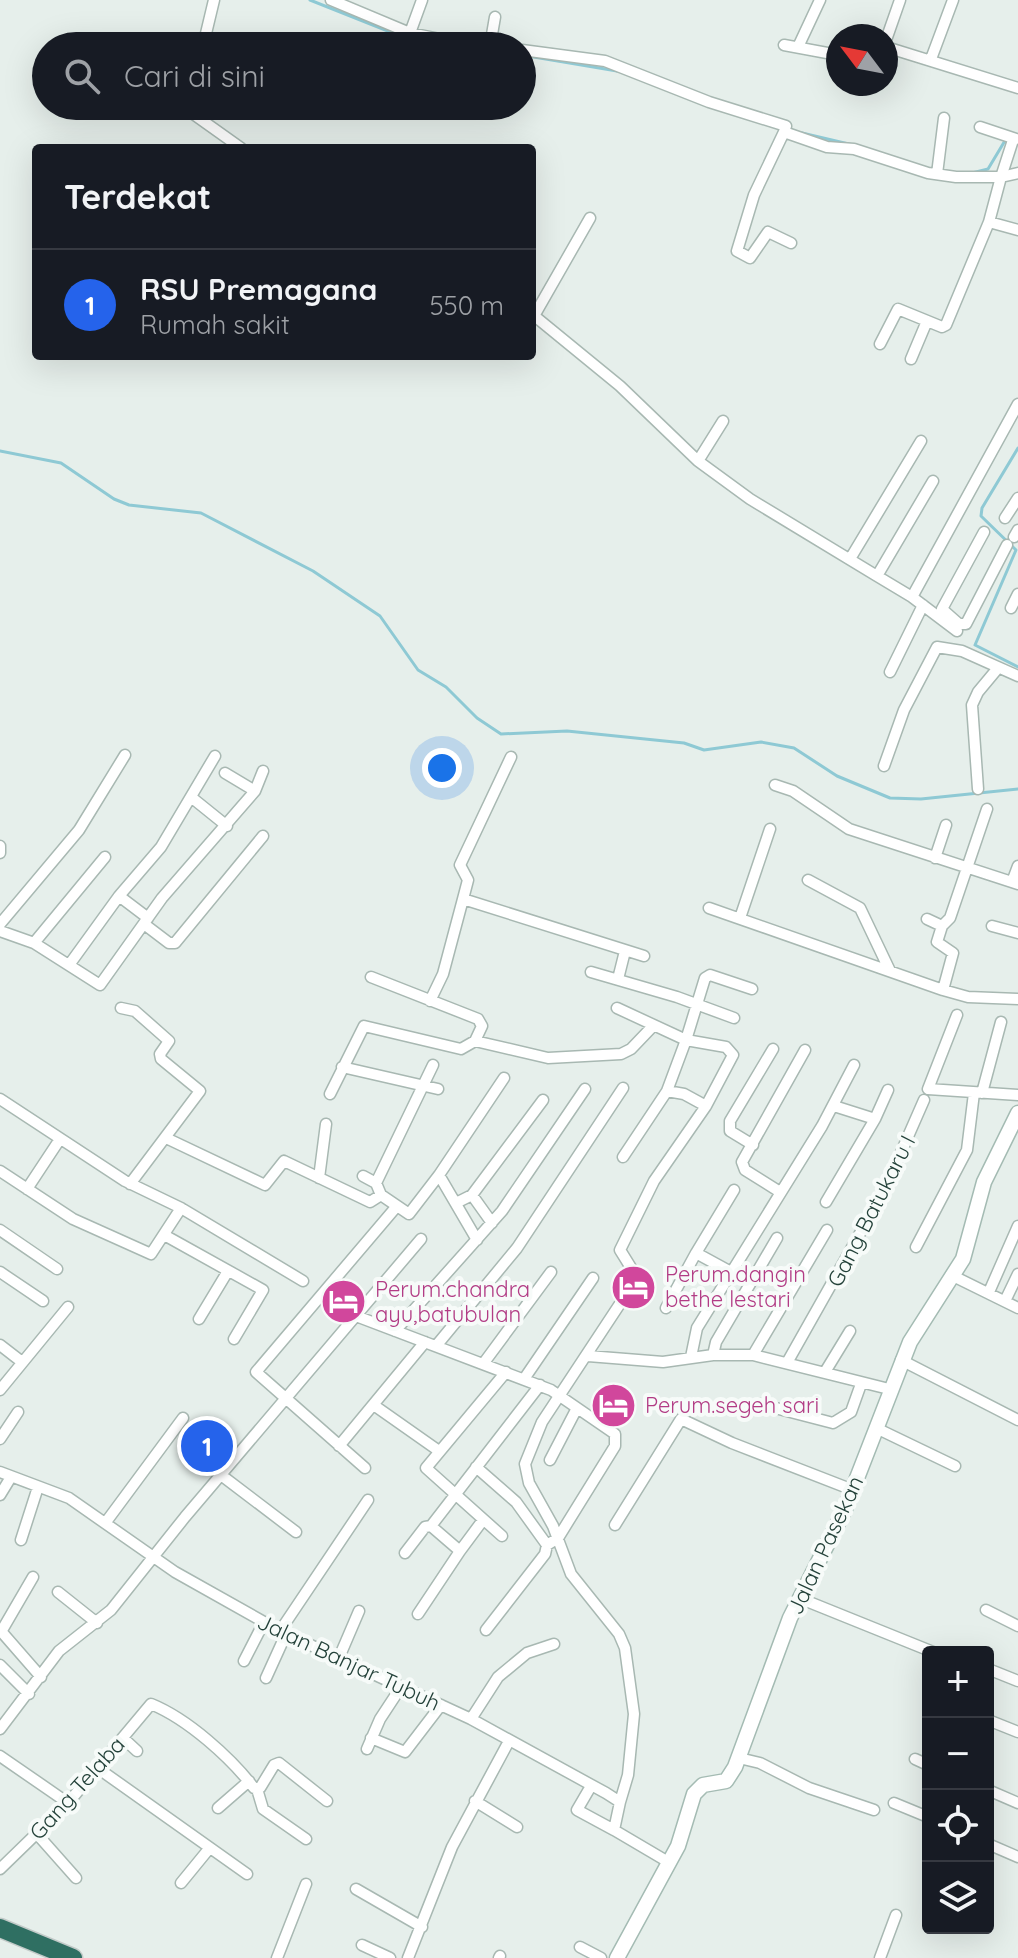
<!DOCTYPE html>
<html lang="id">
<meta charset="utf-8">
<style>
:root{--surface:#171b24;--page:#20242c;--text:#f1f3f6;--muted:#9ea1a6;--line:#363941;--accent:#2563eb}
body{margin:0;font-family:Quicksand,sans-serif;background:var(--page);color:var(--text)}
.controls{position:absolute;right:24px;bottom:24px;display:grid;overflow:hidden;border-radius:8px;box-shadow:0 8px 32px #0002}
.controls button{width:72px;height:72px;display:grid;place-items:center;padding:0;border:0;border-bottom:2px solid var(--line);background:var(--surface);color:var(--text);font:40px sans-serif}
.compass{position:absolute;left:826px;top:24px;width:72px;height:72px;border-radius:50%;background:var(--surface);box-shadow:0 8px 32px #0002;rotate:302deg}
.you{position:absolute;left:442px;top:768px;width:28px;height:28px;margin:-20px;border:6px solid #fff;border-radius:50%;background:#1a73e8;box-shadow:0 0 0 12px #1a73e833}
.badge{display:grid;place-items:center;width:52px;height:52px;border-radius:50%;background:var(--accent);color:#fff;font-size:26px;font-weight:700}
.pin{position:absolute;translate:-50% -50%;border:4px solid #fff;box-shadow:0 2px 8px #0006}
.list{margin:0;padding:0;list-style:none}
h2{display:flex;justify-content:space-between;align-items:center;height:104px;margin:0;padding:0 32px;font-size:34px}
h2 small{font-size:26px;font-weight:400;color:var(--muted)}
.list li{display:grid;grid-template-columns:52px 1fr auto;gap:24px;align-items:center;box-sizing:border-box;height:112px;padding:0 32px;border-top:2px solid var(--line)}
.list b{display:block;font-size:30px;white-space:nowrap}
.list p{margin:0;font-size:26px;white-space:nowrap;color:var(--muted)}
.list em{font-size:26px;font-style:normal;color:var(--muted)}
.icon{flex:none;width:44px;height:44px;fill:none;stroke:currentColor;stroke-width:2;stroke-linecap:round;stroke-linejoin:round}
.map{position:relative;flex:none;width:1018px;height:1958px;overflow:hidden}
.search{position:absolute;background:var(--surface);box-shadow:0 8px 32px #0002;left:32px;top:32px;width:504px;height:88px;display:flex;align-items:center;gap:20px;box-sizing:border-box;padding:0 28px;border-radius:44px;color:var(--muted);font-size:30px}
.panel{position:absolute;background:var(--surface);box-shadow:0 8px 32px #0002;left:32px;top:144px;width:504px;height:216px;border-radius:8px}
.map>svg:first-child{display:block}
.lines{fill:none;stroke-linecap:round;stroke-linejoin:round}
.stream{stroke:#8ec9d4;stroke-width:3}
.street-casing{stroke:#a8b8b2;stroke-width:13}
.secondary-casing{stroke:#a4bbb3;stroke-width:17}
.highway-casing{stroke:#c2cac8;stroke-width:21}
.street{stroke:#fff;stroke-width:10}
.secondary{stroke:#fff;stroke-width:14}
.highway{stroke:#2f6f62;stroke-width:18}
.labels{text-anchor:middle;dominant-baseline:central;stroke-width:8;stroke-linejoin:round;paint-order:stroke}
.street-label{font-size:22px;fill:#24423a;stroke:#f7fbf9}
.hotel-label{font-size:22px;fill:#b23c85;stroke:#f7fbf9;text-anchor:start}
</style>
<div class="map">
<svg width="1018" height="1958" viewBox="0 0 1018 1958">
<rect width="100%" height="100%" fill="#e6efeb"/>
<g class="lines">
<path class="stream" d="M310,0l103,41 24,5
M522,55l95,16
M802,133l51,12
M972,173l16,-4 18,-30
M1018,448l-36,60 -1,8 35,34 -41,95 43,22
M0,451l61,12 53,36 15,6 72,8 112,58 67,45 38,54 28,17 31,31 24,16 66,-3 117,12 20,7 57,-8 33,6 43,28 53,22 31,1 97,-10"/>
<defs>
<path id="street" d="M331,0l79,33 65,13
M410,33l12,-33
M886,40l14,-40
M784,45l54,10
M203,46l11,-46
M490,46l5,-29
M798,47l22,-47
M886,47l132,41
M522,50l83,11 104,41 77,24 -2,6 43,15 27,2 74,24 28,4h45l12,-37
M931,59l22,-59
M182,106l59,42
M405,107v-1
M980,127l36,12
M784,132l-30,63 -17,56 13,7 18,-26 23,11
M937,174l7,-56
M989,222l29,8
M532,314l88,72 78,75 52,38 127,77
M534,316l56,-98
M880,344l18,-35 44,18 4,-2 43,-103 12,-45 17,-4
M911,359l16,-38
M698,461l25,-40
M1005,518l13,-20
M984,532l-42,77 17,15h7l41,-79
M1014,537l4,-7
M850,559l71,-118
M912,597l-35,-21 56,-95
M1011,608l7,-14
M957,631l-45,-34 106,-193
M890,672l33,-67
M884,766l20,-56 33,-63 25,4 56,25
M225,773l30,18
M775,785l18,6 56,38 169,55
M978,789l-6,-84 6,-13 20,-24
M191,797l36,29
M0,846v7
M935,858l11,-33
M808,880l52,28 30,63
M1012,882l6,-16
M463,899l5,-19 -8,-15 51,-108
M709,908l234,82 25,7 50,2
M148,918l-29,-22 42,-49 54,-91
M740,918l30,-89
M927,919l15,7 -5,16 16,11 -10,37
M0,924l79,-94 46,-75
M144,924l25,19h6l88,-107
M942,926l8,-8 37,-109
M992,926l26,7
M0,931l34,12 66,42 62,-87 93,-107 8,-20
M34,943l71,-86
M69,965l50,-69
M591,972l86,25 57,21
M618,979l7,-28
M430,1001l13,-27 20,-75 181,57
M121,1008l14,3 34,30 -9,13 1,5 39,32 -70,93
M617,1008l69,32 -19,51 17,3 22,12 -52,75 -34,69 13,21v13l-91,138 -17,42 4,19 24,43 18,48 48,60 6,14 9,66 -6,61 -8,27
M957,1015l-29,74 90,6
M475,1041l73,17 73,-4 10,-5 22,-23
M342,1067l96,22
M982,1093l19,-71
M330,1094l34,-68 97,23 14,-8 7,-15 -4,-7 -107,-42
M0,1099l125,82 56,27 122,73
M706,1106l27,-51 -7,-8 -40,-7 19,-62 5,-3 42,14
M875,1119l13,-29
M166,1138l99,47 19,-24 86,41 11,-7 28,19 30,-39 65,-97
M753,1145l-23,-14v-10l43,-72
M623,1157l44,-66
M0,1171l73,48 78,35 30,-46
M439,1175l38,65
M363,1176l13,7
M319,1178l7,-54
M27,1189l33,-50
M780,1192l-35,-22 -3,-8 63,-112
M381,1195l-5,-12 57,-118
M472,1195l20,28
M826,1202l49,-83 -41,-13
M456,1203l16,-8 71,-95
M0,1230l57,39
M166,1236l97,54 -29,49
M916,1247l51,-97 7,-57
M696,1253l38,-63
M0,1272l43,29
M951,1275l67,33
M989,1292l29,-66
M323,1294l33,22 195,74 64,44v12l-57,92 -11,7 -2,9 -59,76
M1005,1301l13,-27
M666,1308l30,-55 33,18
M199,1319l29,-48
M395,1331l107,-120 83,-122
M0,1345l22,17
M436,1346l81,-98 106,-160
M713,1355l3,-13 61,-104
M753,1355l74,-125
M588,1356l75,6 50,-7h40l136,34
M691,1357l6,-29 125,-202 32,-61
M901,1360l117,60
M788,1361l97,-172 39,-89
M483,1364l68,-92
M825,1372l25,-41
M524,1379l69,-101
M0,1390l68,-83
M760,1404l73,19 18,-11 10,-28
M375,1406l64,45
M876,1428l79,38
M0,1439l18,-27
M339,1446l86,-104
M550,1460l27,-52
M476,1467l40,35 31,43
M365,1468l-109,-96 141,-166
M0,1472l69,26 106,74 105,59 191,88 135,74 14,9 -6,28 56,33
M221,1475l75,57
M0,1495l11,-18
M106,1522l77,-104
M615,1525l66,-106 51,24 121,47
M502,1536l-76,-68 80,-96
M21,1540l17,-53
M460,1551l23,-31
M405,1553l20,-26 6,-1
M58,1592l39,31
M799,1598l134,54
M986,1610l32,16
M418,1614l42,-63 -29,-25 109,-141
M0,1630l41,47
M280,1631l88,-131
M1,1632l32,-55
M338,1660l21,-49
M244,1661l20,-39
M0,1665l29,29
M988,1669l30,12
M266,1678l20,-44
M471,1719l27,-42 29,-24 27,-9
M988,1720l30,12
M0,1729l59,-78 52,-41 74,-93 236,-278
M123,1738l14,13
M371,1738l34,14 36,-47
M367,1749l13,-30 21,-32
M0,1756l68,47
M739,1758l21,5 49,25 65,22
M915,1759l13,6
M99,1769l148,105
M591,1786l-14,24 37,20
M257,1789l6,20 43,30
M988,1790l30,13
M475,1801l42,26
M894,1803l34,14
M218,1808l31,-27
M37,1834l39,44
M988,1844l30,13
M0,1869l68,-66 83,-99c37,15 80,54 103,84h6l14,-23 5,-2 48,38
M181,1883l27,-33
M356,1889l66,38
M362,1945l28,13
M580,1947l21,11
M277,1958l29,-74
M408,1958l44,-111 57,-106
M499,1958l1,-2
M880,1958l16,-43"/>
<path id="secondary" d="M617,1958l61,-112 16,-52 9,-9 23,-4 9,-14 55,-149 55,-109 65,-167 53,-83 21,-77 34,-69"/>
<path id="highway" d="M0,1928l73,30"/>
</defs>
<use href="#street" class="street-casing"/>
<use href="#secondary" class="secondary-casing"/>
<use href="#highway" class="highway-casing"/>
<use href="#street" class="street"/>
<use href="#secondary" class="secondary"/>
<use href="#highway" class="highway"/>
</g>
<defs>
<symbol id="hotel-disc" viewBox="-11 -11 22 22"><circle r="9.5" fill="#d1479c" stroke="#f7fbf9"/><path d="M-6-4.5h1.5V1H6V5H4.5V3h-9V5H-6ZM-4 0a1.8 1.8 0 1 1 3.6 0ZM.5 0V-2.5h3Q6-2.5 6 0Z" fill="#fff"/></symbol>
</defs>
<g fill-rule="evenodd">
<use href="#hotel-disc" x="608" y="1262" width="51" height="51"/>
<use href="#hotel-disc" x="318" y="1276" width="51" height="51"/>
<use href="#hotel-disc" x="588" y="1380" width="51" height="51"/>
</g>
<g class="labels">
<g class="street-label">
<text transform="translate(871 1211) rotate(-63)">Gang Batukaru I</text>
<text transform="translate(825 1545) rotate(-65)">Jalan Pasekan</text>
<text transform="translate(349 1662) rotate(25)">Jalan Banjar Tubuh</text>
<text transform="translate(77 1788) rotate(-48)">Gang Telaba</text>
</g>
<g class="hotel-label">
<text x="665" y="1274">Perum.dangin<tspan x="665" dy="25">bethe lestari</tspan></text>
<text x="375" y="1289">Perum.chandra<tspan x="375" dy="25">ayu,batubulan</tspan></text>
<text x="645" y="1405">Perum.segeh sari</text>
</g>
</g>
</svg>
<div class="controls">
<button>+</button>
<button>−</button>
<button><svg class="icon" aria-label="locate" viewBox="0 0 24 24"><circle cx="12" cy="12" r="6"/><path d="M12 2v4M12 18v4M2 12h4M18 12h4"/></svg></button>
<button><svg class="icon" aria-label="layers" viewBox="0 0 24 24"><path d="M12 4l9 5-9 5-9-5zM3 14l9 5 9-5"/></svg></button>
</div>
<svg class="compass" viewBox="-18 -18 36 36"><path d="M0-13l5 13h-10z" fill="#e53935"/><path d="M0 13l5-13h-10z" fill="#9ea1a6"/></svg>
<div class="you"></div>
<div class="pin badge" style="left:207px;top:1446px">1</div>
<div class="search"><svg class="icon" aria-label="search" viewBox="0 0 24 24"><circle cx="10" cy="10" r="6"/><path d="M15 15l6 6"/></svg>Cari di sini</div>
<section class="panel">
<h2>Terdekat<small></small></h2>
<ul class="list">
<li><span class="badge">1</span><div><b>RSU Premagana</b><p>Rumah sakit</p></div><em>550 m</em></li>
</ul>
</section>
</div>
